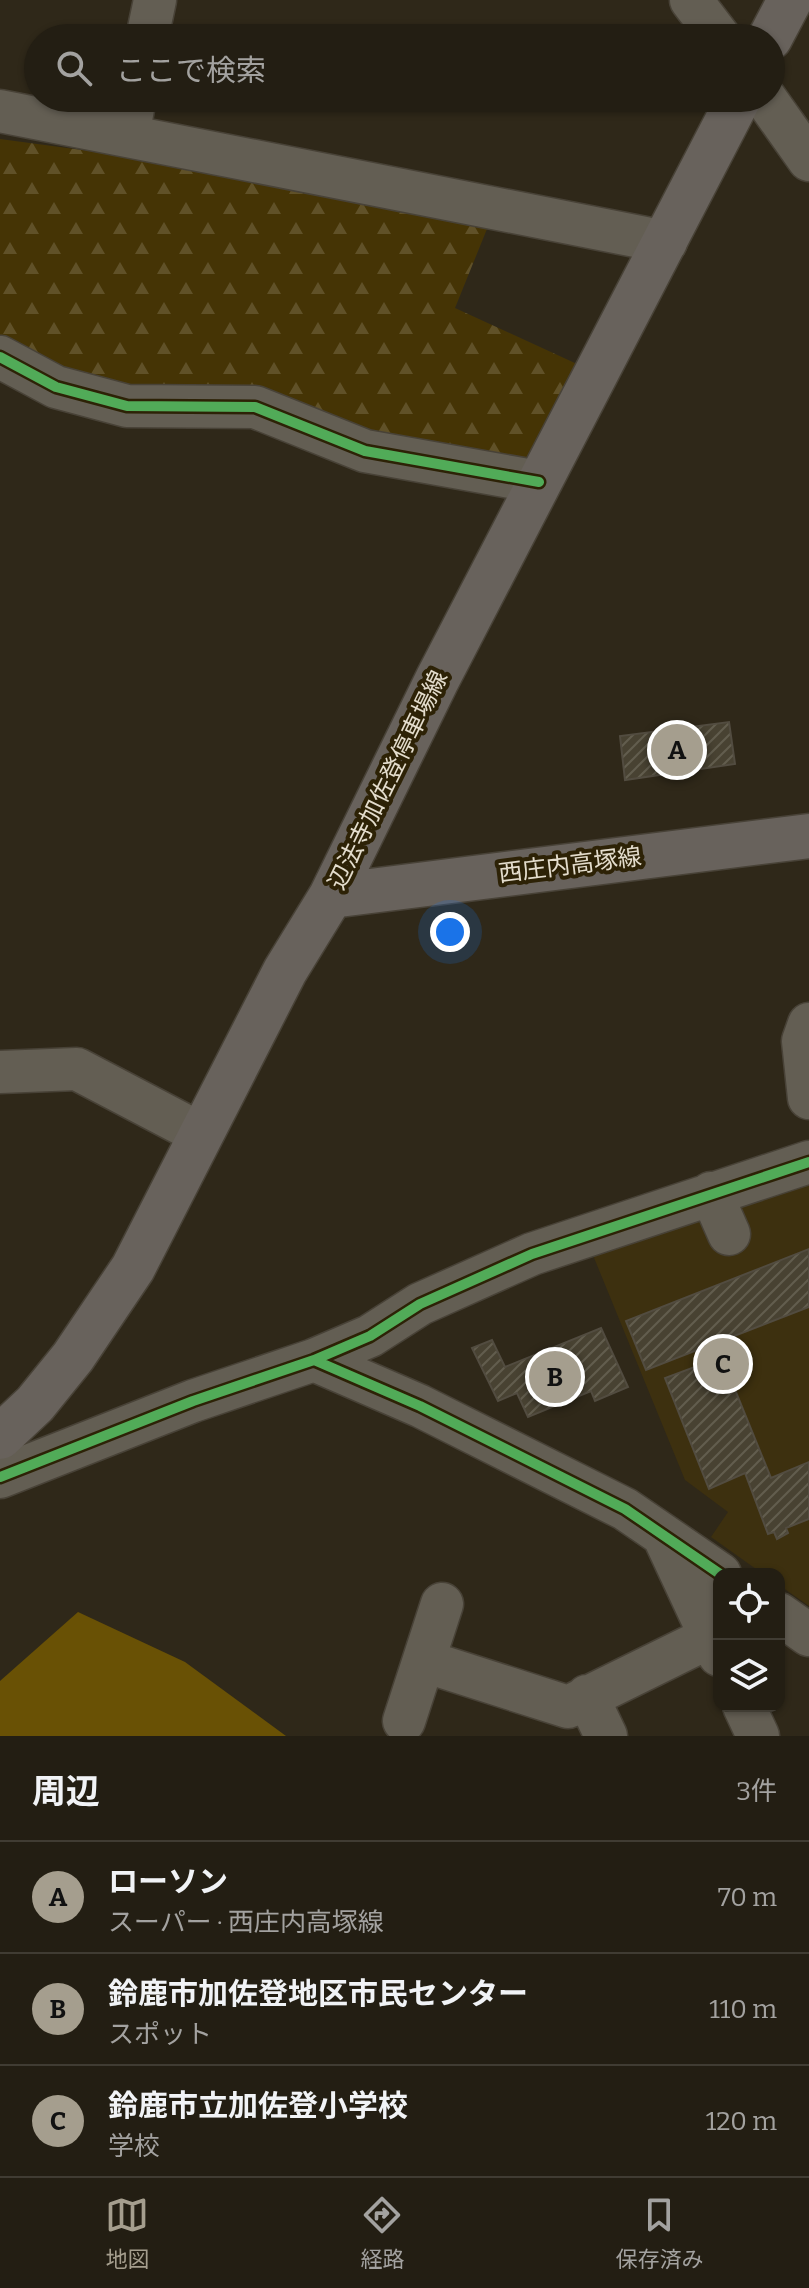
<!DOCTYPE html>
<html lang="ja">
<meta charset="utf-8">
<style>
:root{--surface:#231e13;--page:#2b271c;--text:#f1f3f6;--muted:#a3a2a0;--line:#403c33;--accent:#a59e8e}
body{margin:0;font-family:Bitter,"Noto Sans JP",serif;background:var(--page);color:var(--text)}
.controls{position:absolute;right:24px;bottom:24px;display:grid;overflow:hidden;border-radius:16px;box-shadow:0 2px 6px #0004}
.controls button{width:72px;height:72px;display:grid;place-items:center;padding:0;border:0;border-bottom:2px solid var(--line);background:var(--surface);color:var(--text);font:40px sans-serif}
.you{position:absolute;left:450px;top:932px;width:28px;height:28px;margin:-20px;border:6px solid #fff;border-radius:50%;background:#1a73e8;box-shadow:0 0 0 12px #1a73e833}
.badge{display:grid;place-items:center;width:52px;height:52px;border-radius:50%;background:var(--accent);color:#111;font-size:26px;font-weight:700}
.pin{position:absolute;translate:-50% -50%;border:4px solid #fff;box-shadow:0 2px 8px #0006}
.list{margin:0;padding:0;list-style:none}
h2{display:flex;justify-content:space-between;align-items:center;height:104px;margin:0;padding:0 32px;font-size:34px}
h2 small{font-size:26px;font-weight:400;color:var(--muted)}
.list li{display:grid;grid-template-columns:52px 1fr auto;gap:24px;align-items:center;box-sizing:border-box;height:112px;padding:0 32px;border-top:2px solid var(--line)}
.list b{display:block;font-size:30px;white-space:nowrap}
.list p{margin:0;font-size:26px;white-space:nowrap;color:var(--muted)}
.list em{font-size:26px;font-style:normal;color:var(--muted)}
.icon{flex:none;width:44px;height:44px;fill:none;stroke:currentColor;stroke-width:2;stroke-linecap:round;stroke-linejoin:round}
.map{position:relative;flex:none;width:809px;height:1736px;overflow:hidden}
.search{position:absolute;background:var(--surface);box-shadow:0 2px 6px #0004;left:24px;right:24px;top:24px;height:88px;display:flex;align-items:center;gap:20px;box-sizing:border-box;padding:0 28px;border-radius:44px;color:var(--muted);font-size:30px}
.sheet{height:440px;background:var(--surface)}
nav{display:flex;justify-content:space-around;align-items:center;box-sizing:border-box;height:112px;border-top:2px solid var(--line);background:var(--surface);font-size:22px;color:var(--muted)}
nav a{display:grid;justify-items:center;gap:4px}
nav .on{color:var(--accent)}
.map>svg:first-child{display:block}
.built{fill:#3d300f}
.forest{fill:url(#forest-firs)}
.water{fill:#695105}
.building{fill:url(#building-hatch);stroke:#524c40;stroke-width:2}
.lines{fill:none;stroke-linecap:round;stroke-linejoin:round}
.minor-casing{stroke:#484237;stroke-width:45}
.major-casing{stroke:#484237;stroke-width:47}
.minor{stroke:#635e53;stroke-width:42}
.major{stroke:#68625c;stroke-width:44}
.cycleway-casing{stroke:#2d2206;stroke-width:15}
.cycleway{stroke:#51ab58;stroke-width:10}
.labels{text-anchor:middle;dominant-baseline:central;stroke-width:8;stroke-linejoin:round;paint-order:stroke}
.street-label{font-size:24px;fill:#e4ddcd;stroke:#2d2206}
</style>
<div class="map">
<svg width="809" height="1736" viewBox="0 0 809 1736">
<defs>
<pattern id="forest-firs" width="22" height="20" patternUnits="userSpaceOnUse" patternTransform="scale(2)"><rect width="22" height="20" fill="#453405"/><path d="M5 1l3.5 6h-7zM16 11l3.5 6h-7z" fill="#605128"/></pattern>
<pattern id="building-hatch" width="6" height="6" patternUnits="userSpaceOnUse" patternTransform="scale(2)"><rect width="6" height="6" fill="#484232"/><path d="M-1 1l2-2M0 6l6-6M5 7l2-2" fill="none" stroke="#625d4e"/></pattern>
</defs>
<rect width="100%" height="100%" fill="#2f2819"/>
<path class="built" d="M809,1174v432l-30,-21v-11h-16l-52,-37 17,-25 -43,-32 -95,-232z"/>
<path class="forest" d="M0,139l97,13 394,67 -36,89 122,56 -50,104 -527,-106z"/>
<path class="water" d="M78,1612l107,50 101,74h-286v-55z"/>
<path class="building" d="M729,722l6,42 -110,16 -5,-44z
M809,1249v58l-93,36 55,135 38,-16v57l-23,9 2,5 -11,6 -3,-7 -6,2 -23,-61 -36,16 -44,-111 38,-14 -6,-14 -51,20 -20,-49z
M601,1328l27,59 -33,14 -4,-10 -63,26 -11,-24 -19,8 -26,-53 20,-8 13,27z"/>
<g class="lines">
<defs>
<path id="minor" d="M691,0l29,38
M147,38l8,-38
M765,98l44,62
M0,111l666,131
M128,136l7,-38
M0,357l56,30 71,19 128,1 110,44 174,31
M809,1024l-6,17 6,57
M0,1072l77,-3 124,65
M711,1193l18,41
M314,1360l106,46 205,103 95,65
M0,1477l193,-76 121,-41 56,-24 50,-32 112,-50 277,-92
M664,1537l55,118
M779,1614l30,21
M424,1661l144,46 142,-70
M587,1696l19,40
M744,1706l14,30
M404,1721l38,-117"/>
<path id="major" d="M770,38l20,-38
M331,896l478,-60
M0,1437l35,-33 38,-47 60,-89 152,-297 46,-75 106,-216 302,-582"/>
</defs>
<use href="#minor" class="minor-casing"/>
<use href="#major" class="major-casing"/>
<use href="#minor" class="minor"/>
<use href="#major" class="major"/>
<defs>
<path id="cycleway" d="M0,357l56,30 71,19 128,1 110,44 174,31
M314,1360l106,46 205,103 95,65
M0,1477l193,-76 121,-41 56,-24 50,-32 112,-50 277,-92"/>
</defs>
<use href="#cycleway" class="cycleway-casing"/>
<use href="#cycleway" class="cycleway"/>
</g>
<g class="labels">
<g class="street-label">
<text transform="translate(388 780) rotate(-64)">辺法寺加佐登停車場線</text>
<text transform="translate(570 865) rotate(-7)">西庄内高塚線</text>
</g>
</g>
</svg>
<div class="controls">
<button><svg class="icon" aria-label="locate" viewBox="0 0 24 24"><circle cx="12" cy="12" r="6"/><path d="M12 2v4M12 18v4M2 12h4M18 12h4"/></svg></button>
<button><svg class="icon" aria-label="layers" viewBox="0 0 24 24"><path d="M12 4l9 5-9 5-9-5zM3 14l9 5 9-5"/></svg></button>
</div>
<div class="you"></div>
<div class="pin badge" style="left:677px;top:750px">A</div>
<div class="pin badge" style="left:555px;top:1377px">B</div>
<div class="pin badge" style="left:723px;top:1364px">C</div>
<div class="search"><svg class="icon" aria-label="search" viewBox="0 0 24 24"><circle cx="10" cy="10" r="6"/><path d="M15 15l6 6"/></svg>ここで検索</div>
</div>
<section class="sheet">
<h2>周辺<small>3件</small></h2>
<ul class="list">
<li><span class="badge">A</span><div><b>ローソン</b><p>スーパー · 西庄内高塚線</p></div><em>70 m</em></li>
<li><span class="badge">B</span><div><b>鈴鹿市加佐登地区市民センター</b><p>スポット</p></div><em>110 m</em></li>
<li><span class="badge">C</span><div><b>鈴鹿市立加佐登小学校</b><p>学校</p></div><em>120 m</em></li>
</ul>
</section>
<nav>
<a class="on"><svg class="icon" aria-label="map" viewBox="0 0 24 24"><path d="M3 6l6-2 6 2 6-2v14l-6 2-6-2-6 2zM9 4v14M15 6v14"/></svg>地図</a>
<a><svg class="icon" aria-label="directions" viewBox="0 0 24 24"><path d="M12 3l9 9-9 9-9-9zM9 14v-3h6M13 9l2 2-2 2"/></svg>経路</a>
<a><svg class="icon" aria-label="saved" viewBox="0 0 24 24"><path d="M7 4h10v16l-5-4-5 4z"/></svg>保存済み</a>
</nav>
